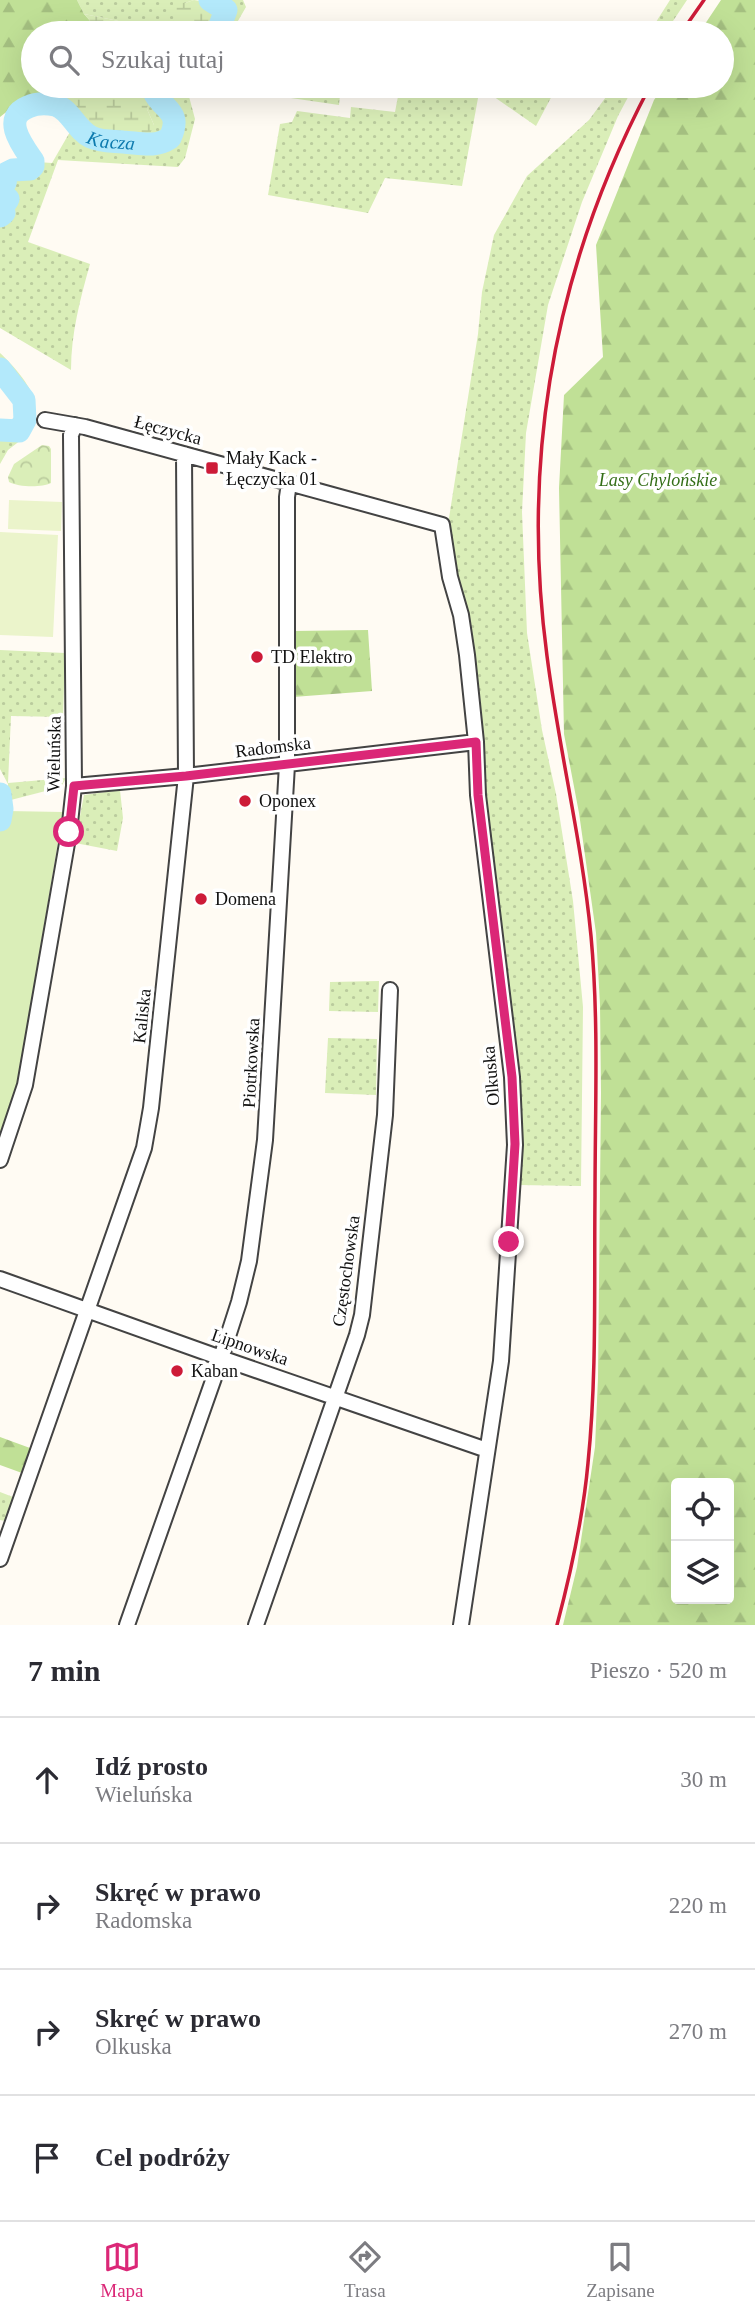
<!DOCTYPE html>
<html lang="pl">
<meta charset="utf-8">
<style>
:root{--surface:#fff;--page:#f7f7f7;--text:#2b2b33;--muted:#7c7c81;--line:#e1e1e2;--accent:#db2777}
body{margin:0;font-family:"Times New Roman",serif;background:var(--page);color:var(--text)}
.controls{position:absolute;right:21px;bottom:21px;display:grid;overflow:hidden;border-radius:7px;box-shadow:0 7px 28px #0002}
.controls button{width:63px;height:63px;display:grid;place-items:center;padding:0;border:0;border-bottom:2px solid var(--line);background:var(--surface);color:var(--text);font:35px sans-serif}
.stop{position:absolute;width:21px;height:21px;margin:-16px;border:5px solid #db2777;border-radius:50%;background:#fff}
.stop.end{background:#db2777;border-color:#fff;box-shadow:0 2px 7px #0008}
.list{margin:0;padding:0;list-style:none}
h2{display:flex;justify-content:space-between;align-items:center;height:91px;margin:0;padding:0 28px;font-size:30px}
h2 small{font-size:23px;font-weight:400;color:var(--muted)}
.list li{display:grid;grid-template-columns:46px 1fr auto;gap:21px;align-items:center;box-sizing:border-box;height:126px;padding:0 28px;border-top:2px solid var(--line)}
.list b{display:block;font-size:26px;white-space:nowrap}
.list p{margin:0;font-size:23px;white-space:nowrap;color:var(--muted)}
.list em{font-size:23px;font-style:normal;color:var(--muted)}
.icon{flex:none;width:38px;height:38px;fill:none;stroke:currentColor;stroke-width:2;stroke-linecap:round;stroke-linejoin:round}
.map{position:relative;flex:none;width:755px;height:1625px;overflow:hidden}
.search{position:absolute;background:var(--surface);box-shadow:0 7px 28px #0002;left:21px;right:21px;top:21px;height:77px;display:flex;align-items:center;gap:18px;box-sizing:border-box;padding:0 24px;border-radius:38px;color:var(--muted);font-size:26px}
.sheet{height:595px;background:var(--surface)}
nav{display:flex;justify-content:space-around;align-items:center;box-sizing:border-box;height:98px;border-top:2px solid var(--line);background:var(--surface);font-size:19px;color:var(--muted)}
nav a{display:grid;justify-items:center;gap:4px}
nav .on{color:var(--accent)}
.map>svg:first-child{display:block}
.grass{fill:url(#grass-dots)}
.forest{fill:url(#forest-firs);fill-rule:evenodd}
.wetland{fill:url(#wetland-marsh)}
.park{fill:url(#park-crowns)}
.garden{fill:#daeeb8}
.pitch{fill:#ebf4cb}
.lines{fill:none;stroke-linecap:round;stroke-linejoin:round}
.river{stroke:#b3e9fb;stroke-width:23}
.street-casing{stroke:#434343;stroke-width:18}
.street{stroke:#fff;stroke-width:14}
.rail{stroke:#cd1b38;stroke-width:3.5}
.route{stroke:#db2777;stroke-width:9}
.poi-dot{fill:#cd1b38;stroke:#fff;stroke-width:2.5}
.labels{text-anchor:middle;dominant-baseline:central;stroke-width:7;stroke-linejoin:round;paint-order:stroke}
.street-label{font-size:18px;fill:#101010;stroke:#fff}
.poi-label{font-size:18px;fill:#101010;stroke:#fff;text-anchor:start}
.park-label{font-size:18px;font-style:italic;fill:#356f19;stroke:#fff}
.water-label{font-size:19px;font-style:italic;fill:#0d7aae;stroke:#fff}
</style>
<div class="map">
<svg width="755" height="1625" viewBox="0 0 755 1625">
<defs>
<pattern id="grass-dots" width="8" height="8" patternUnits="userSpaceOnUse" patternTransform="scale(1.75)"><rect width="8" height="8" fill="#daeeb8"/><path d="M2 2h.1M6 6h.1" fill="none" stroke="#bacb9d" stroke-width="1.8" stroke-linecap="round"/></pattern>
<pattern id="forest-firs" width="22" height="20" patternUnits="userSpaceOnUse" patternTransform="scale(1.75)"><rect width="22" height="20" fill="#c0e096"/><path d="M5 1l3.5 6h-7zM16 11l3.5 6h-7z" fill="#a4bf80"/></pattern>
<pattern id="wetland-marsh" width="20" height="14" patternUnits="userSpaceOnUse" patternTransform="scale(1.75)"><rect width="20" height="14" fill="#daeeb8"/><path d="M1 5h8M5 5V1M11 12h8M15 12V8" fill="none" stroke="#bacb9d"/></pattern>
<pattern id="park-crowns" width="20" height="18" patternUnits="userSpaceOnUse" patternTransform="scale(1.75)"><rect width="20" height="18" fill="#daeeb8"/><path d="M2 6a3 3 0 1 1 6 0M12 15a3 3 0 1 1 6 0" fill="none" stroke="#bacb9d"/></pattern>
</defs>
<rect width="100%" height="100%" fill="#fffbf3"/>
<path class="grass" d="M77,0h117l-9,3 -11,21 -16,5 -74,-15z
M201,0h42l3,7 -15,26h-24l14,-18 -1,-6 -8,-6z
M670,0h17l-22,33h-16z
M153,86h36l-2,3 8,30 -10,39 -7,9 -120,-7 -30,82 62,22c-10,36 -19,69 -19,106l-71,-42v-106l10,-17 3,-29 15,-2 9,-12 15,1 26,-45c26,30 42,17 76,7l-7,-16z
M286,86h55l-2,19 -55,-8z
M400,86h137l5,8 13,-4 -19,36 -56,-39 -18,99 -77,-8 -17,35 -100,-18 12,-71 12,-2 5,-11 53,7 1,-11 44,5z
M614,86h20l-16,30 -36,86 -34,103 -22,128 -4,79 5,121 15,97 14,64 17,107 10,106 -2,179 -62,-1 -36,-407 1,-30 -3,-28 -11,-75 -14,-66 -7,-61 29,-184 4,-42 12,-57 33,-59 62,-56z
M0,353c10,9 32,33 33,46 2,11 -1,23 -3,34l-22,17 -8,14v-37h7l6,-4 7,-19 -20,-19z
M0,650l65,3 -2,64 -52,-1 -3,67 58,-5 -5,9 -54,14 1,-17 -8,-15z
M120,790l3,28 -6,33 -42,-8 9,-48z
M379,981l-1,31 -49,-1 1,-29z
M328,1038l49,1 -1,56 -51,-2z
M0,1492l13,5 -8,24 -5,-1z"/>
<path class="forest" d="M0,0h77l7,14 17,19h-68v53h28l-46,19 -15,12z
M721,0h34v1625h-192l14,-58 18,-120 3,-69 3,-285 -1,-88 -4,-72 -17,-120 -15,-79 -5,-246 5,-93 39,-38 -7,-112 58,-145 10,-14h58v-53h-23zM676,1483h53v116h-53z
M368,630l4,61 -79,6v-66z
M0,1437l30,11 -8,25 -22,-8z"/>
<path class="wetland" d="M194,0l18,3 8,6 1,6 -14,18h-106l-17,-19 74,15 16,-5 -1,-22 12,1z
M61,86h43l3,2 2,-2h44l-6,23 7,16 -7,15 -37,-2 -20,-6 -17,-19 -18,-13 -21,-3z"/>
<path class="park" d="M42,445l7,1 2,3v34c-10,5 -33,4 -42,-1l-1,-5 6,-13z"/>
<path class="garden" d="M7,811l56,1 -47,281 -16,46v-309l3,-3z"/>
<path class="pitch" d="M9,500l53,2 -1,29 -53,-2z
M0,532l58,3 -5,102 -53,-2z"/>
<g class="lines">
<g class="river">
<path d="M210,0l16,10 -9,23"/>
<path id="s1" d="M0,188l5,-5 2,-10 6,-3 17,-1 3,-3v-5c-11,-16 -32,-43 -5,-54 9,-4 17,-4 27,-2 15,4 21,25 36,32 10,5 22,4 32,5 17,1 32,6 47,-4 12,-26 -5,-27 -15,-44l4,-8"/>
<path d="M0,193l8,6 -6,9 2,5 -4,3"/>
<path d="M0,369l24,31 1,20 -6,11 -19,-1"/>
<path d="M0,794l2,15 -2,11"/>
</g>
<defs>
<path id="street" d="M45,420l40,7 357,98 8,52 11,38 6,40 9,87 2,53 34,282 3,68 -14,216 -40,264
M74,786l112,-10 290,-34
M0,1160l25,-75 44,-253 5,-46 -3,-351 4,-10
M0,1279l221,79 266,92
M0,1559l144,-411 7,-40 35,-332 -2,-322
M127,1625l94,-267 18,-56 10,-41 16,-121 22,-375v-268l2,-14
M256,1625l101,-290 5,-20 23,-200 5,-125"/>
</defs>
<use href="#street" class="street-casing"/>
<use href="#street" class="street"/>
<path class="rail" d="M681,33l23,-33
M557,1625c14,-53 26,-107 31,-162 9,-89 6,-179 7,-267 0,-87 4,-174 -4,-260 -9,-94 -32,-186 -44,-280 -27,-202 8,-390 103,-570"/>
</g>
<g class="lines">
<path class="route" d="M69,832l5,-46 112,-10 290,-34 2,53 34,282 3,67 -6,98"/>
</g>
<g class="poi-dot">
<rect x="205" y="461" width="14" height="14" rx="3.5"/>
<circle cx="257" cy="657" r="7"/>
<circle cx="245" cy="801" r="7"/>
<circle cx="201" cy="899" r="7"/>
<circle cx="177" cy="1371" r="7"/>
</g>
<g class="labels">
<g class="street-label">
<text transform="translate(168 430) rotate(15)">Łęczycka</text>
<text transform="translate(273 747) rotate(-7)">Radomska</text>
<text transform="translate(54 754) rotate(-89)">Wieluńska</text>
<text transform="translate(142 1016) rotate(-84)">Kaliska</text>
<text transform="translate(251 1063) rotate(-87)">Piotrkowska</text>
<text transform="translate(491 1076) rotate(-95)">Olkuska</text>
<text transform="translate(346 1271) rotate(-82)">Częstochowska</text>
<text transform="translate(250 1347) rotate(19)">Lipnowska</text>
</g>
<g class="poi-label">
<text x="226" y="458">Mały Kack -<tspan x="226" dy="21">Łęczycka 01</tspan></text>
<text x="271" y="657">TD Elektro</text>
<text x="259" y="801">Oponex</text>
<text x="215" y="899">Domena</text>
<text x="191" y="1371">Kaban</text>
</g>
<g class="park-label">
<text x="658" y="480">Lasy Chylońskie</text>
</g>
<g class="water-label">
<text stroke="none"><textPath href="#s1" startOffset="212">Kacza</textPath></text>
</g>
</g>
</svg>
<div class="controls">
<button><svg class="icon" aria-label="locate" viewBox="0 0 24 24"><circle cx="12" cy="12" r="6"/><path d="M12 2v4M12 18v4M2 12h4M18 12h4"/></svg></button>
<button><svg class="icon" aria-label="layers" viewBox="0 0 24 24"><path d="M12 4l9 5-9 5-9-5zM3 14l9 5 9-5"/></svg></button>
</div>
<div class="stop" style="left:69px;top:832px"></div>
<div class="stop end" style="left:509px;top:1242px"></div>
<div class="search"><svg class="icon" aria-label="search" viewBox="0 0 24 24"><circle cx="10" cy="10" r="6"/><path d="M15 15l6 6"/></svg>Szukaj tutaj</div>
</div>
<section class="sheet">
<h2>7 min<small>Pieszo · 520 m</small></h2>
<ul class="list">
<li><svg class="icon" aria-label="ahead" viewBox="0 0 24 24"><path d="M12 20V5M6 11l6-6 6 6"/></svg><div><b>Idź prosto</b><p>Wieluńska</p></div><em>30 m</em></li>
<li><svg class="icon" aria-label="right" viewBox="0 0 24 24"><path d="M7 20v-9h11M14 6l5 5-5 5"/></svg><div><b>Skręć w prawo</b><p>Radomska</p></div><em>220 m</em></li>
<li><svg class="icon" aria-label="right" viewBox="0 0 24 24"><path d="M7 20v-9h11M14 6l5 5-5 5"/></svg><div><b>Skręć w prawo</b><p>Olkuska</p></div><em>270 m</em></li>
<li><svg class="icon" aria-label="arrive" viewBox="0 0 24 24"><path d="M6 21V4h12l-3 4 3 4H6"/></svg><div><b>Cel podróży</b></div></li>
</ul>
</section>
<nav>
<a class="on"><svg class="icon" aria-label="map" viewBox="0 0 24 24"><path d="M3 6l6-2 6 2 6-2v14l-6 2-6-2-6 2zM9 4v14M15 6v14"/></svg>Mapa</a>
<a><svg class="icon" aria-label="directions" viewBox="0 0 24 24"><path d="M12 3l9 9-9 9-9-9zM9 14v-3h6M13 9l2 2-2 2"/></svg>Trasa</a>
<a><svg class="icon" aria-label="saved" viewBox="0 0 24 24"><path d="M7 4h10v16l-5-4-5 4z"/></svg>Zapisane</a>
</nav>
